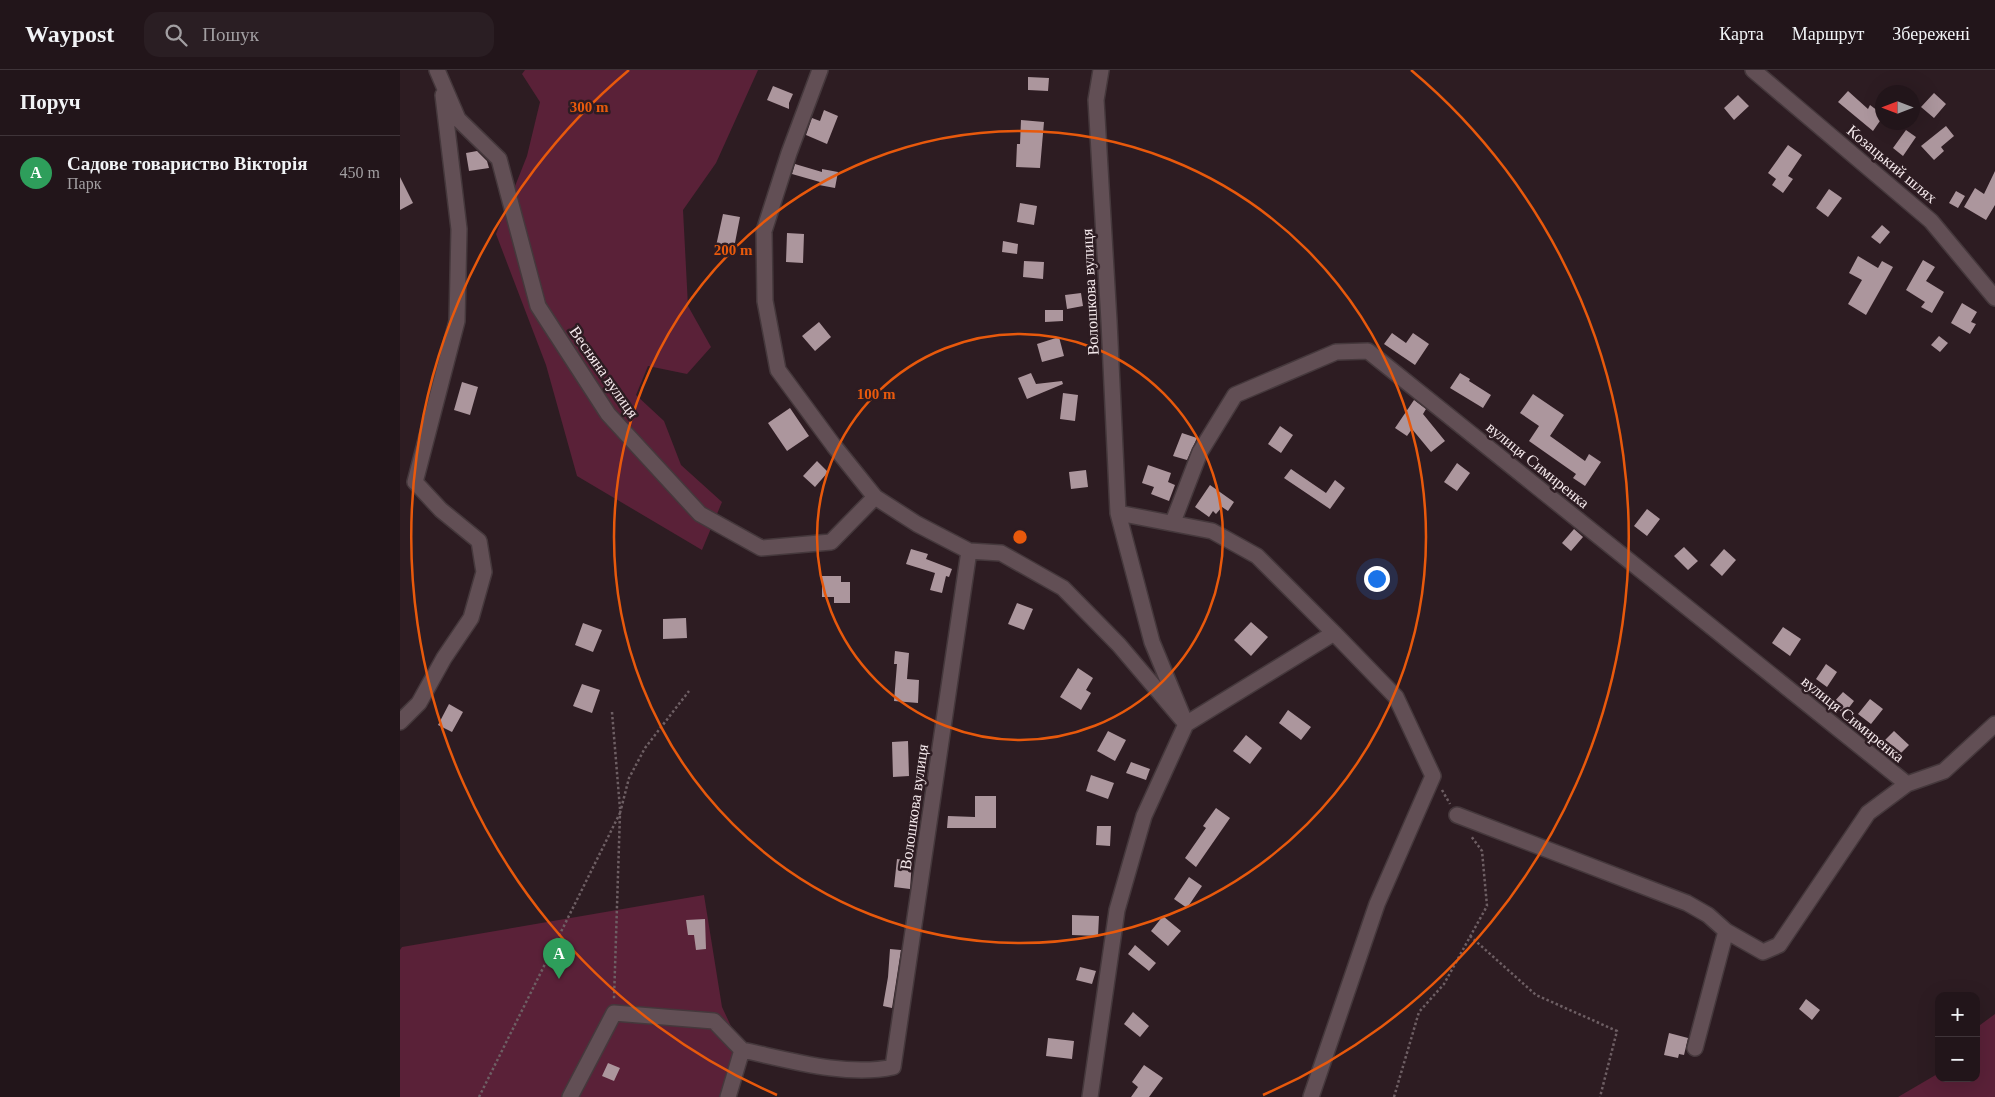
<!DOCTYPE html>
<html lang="uk">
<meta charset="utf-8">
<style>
:root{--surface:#22151a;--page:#2a1e23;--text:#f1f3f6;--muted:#a29fa2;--line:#3f3439;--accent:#b45309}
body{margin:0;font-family:"Times New Roman",serif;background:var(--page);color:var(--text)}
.controls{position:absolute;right:15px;bottom:15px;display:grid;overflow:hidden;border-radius:10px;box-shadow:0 5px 20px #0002}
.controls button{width:45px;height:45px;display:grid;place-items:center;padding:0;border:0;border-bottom:1px solid var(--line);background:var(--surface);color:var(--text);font:25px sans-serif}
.compass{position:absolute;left:1475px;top:15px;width:45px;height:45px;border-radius:50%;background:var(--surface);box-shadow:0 5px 20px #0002;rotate:270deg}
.you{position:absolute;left:976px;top:508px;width:18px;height:18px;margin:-12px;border:4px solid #fff;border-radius:50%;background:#1a73e8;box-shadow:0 0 0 8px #1a73e833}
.badge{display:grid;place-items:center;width:32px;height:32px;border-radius:50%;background:var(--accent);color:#fff;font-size:16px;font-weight:700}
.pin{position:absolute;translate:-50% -41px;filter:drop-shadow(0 1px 2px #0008)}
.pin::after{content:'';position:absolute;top:26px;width:18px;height:15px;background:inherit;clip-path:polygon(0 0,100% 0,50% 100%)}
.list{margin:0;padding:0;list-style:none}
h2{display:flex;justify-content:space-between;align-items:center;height:65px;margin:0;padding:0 20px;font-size:21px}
h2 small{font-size:16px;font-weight:400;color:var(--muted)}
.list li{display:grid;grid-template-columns:32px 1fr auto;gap:15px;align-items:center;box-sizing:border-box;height:75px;padding:0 20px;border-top:1px solid var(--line)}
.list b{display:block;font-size:19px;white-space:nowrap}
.list p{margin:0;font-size:16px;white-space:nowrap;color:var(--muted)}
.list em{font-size:16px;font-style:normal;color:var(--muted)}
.icon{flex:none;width:28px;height:28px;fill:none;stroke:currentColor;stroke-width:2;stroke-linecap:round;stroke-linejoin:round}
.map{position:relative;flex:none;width:1595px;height:1027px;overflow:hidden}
header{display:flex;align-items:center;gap:30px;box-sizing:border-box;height:70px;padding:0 25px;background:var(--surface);border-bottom:1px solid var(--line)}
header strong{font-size:24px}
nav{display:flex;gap:28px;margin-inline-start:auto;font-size:18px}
.search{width:350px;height:45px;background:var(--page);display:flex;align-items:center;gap:12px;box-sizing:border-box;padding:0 18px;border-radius:15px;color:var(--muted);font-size:19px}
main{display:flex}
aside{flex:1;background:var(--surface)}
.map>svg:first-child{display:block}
.green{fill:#5a2138}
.building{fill:#ac969d}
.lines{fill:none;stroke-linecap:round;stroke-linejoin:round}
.minor-casing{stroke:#45383c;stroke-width:18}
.path{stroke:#6e5f64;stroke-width:2.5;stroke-dasharray:2.5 2.5;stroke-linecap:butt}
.minor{stroke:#624f55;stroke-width:15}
.ring{fill:none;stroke:#e8590c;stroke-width:2.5}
.labels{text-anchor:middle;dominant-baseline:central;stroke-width:5;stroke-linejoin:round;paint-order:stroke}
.street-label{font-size:16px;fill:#f4e8eb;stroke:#2d1c22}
.centre{fill:#e8590c;stroke:#2d1c22;stroke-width:2.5}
.ring-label{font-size:15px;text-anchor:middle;font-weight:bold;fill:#e8590c;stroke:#2d1c22;stroke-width:5;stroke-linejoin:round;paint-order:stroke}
</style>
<header>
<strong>Waypost</strong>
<div class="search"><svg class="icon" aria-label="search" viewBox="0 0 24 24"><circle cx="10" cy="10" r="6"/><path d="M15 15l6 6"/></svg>Пошук</div>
<nav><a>Карта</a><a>Маршрут</a><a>Збережені</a></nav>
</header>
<main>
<aside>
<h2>Поруч<small></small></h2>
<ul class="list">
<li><span class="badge" style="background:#2e9e5b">A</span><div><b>Садове товариство Вікторія</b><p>Парк</p></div><em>450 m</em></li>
</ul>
</aside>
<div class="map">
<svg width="1595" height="1027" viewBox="0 0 1595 1027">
<rect width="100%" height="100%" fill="#2d1c22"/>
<path class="green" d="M125,0h233l-42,93 -33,47 5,96 23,41 -24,27 -39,-8 -12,29 28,26 17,44 41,37 -20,48 -125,-74 -31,-111 -50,-131 31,-78 13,-54 -18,-28z
M304,825l18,112 24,51 -12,39h-334v-147l2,-3z
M1595,944v83h-97l41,-24v5h37v-50z"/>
<path class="building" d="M628,7l21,1 -1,13 -20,-1z
M373,16l20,8 -4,9v6l-22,-9z
M1448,21l20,18 2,-4 12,9v4l-9,13 -35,-29z
M1534,23l12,11 -12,14 -13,-11z
M1338,25l11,11 -15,14 -10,-12z
M424,40l14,6 -11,28 -21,-9 6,-17 8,3z
M621,50l23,2 -4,46 -24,-1 1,-23h3z
M1546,56l8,10 -13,11 3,4 -10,9 -13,-14z
M1506,60l10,7 -13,19 -10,-8z
M1388,75l14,10 -14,21 5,3 -10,14 -11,-8 4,-6 -8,-6z
M77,81l10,10 2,7 -20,3 -3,-18z
M395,94l27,8v-3l16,3 -3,16 -16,-3 1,-3 -28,-8z
M1595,101v34l-9,15 -22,-13 11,-19 9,6z
M0,107l13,26 -13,7z
M1429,119l13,9 -14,19 -12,-9z
M1556,121l9,5 -7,12 -9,-5z
M620,133l17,3 -3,19 -17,-3z
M323,144l17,3 -6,31 -18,-2z
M1482,155l8,7 -10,12 -9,-7z
M387,163l17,1 -1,29 -17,-1z
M603,171l15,3 -1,10 -15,-2z
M1458,186l20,12 4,-7 11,6 -27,48 -18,-11 14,-24 -13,-7z
M1523,190l12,7 -9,14 18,11 -12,21 -11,-6 4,-5 -19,-12z
M624,191l20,1 -1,17 -20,-2z
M681,223l2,13 -16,3 -2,-14z
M1562,233l15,9 -6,10 5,2 -6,10 -19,-11z
M645,240h18v11l-18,1z
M419,252l12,15 -16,14 -13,-15z
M992,263l14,10 7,-10 16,11 -14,21 -31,-21z
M1539,266l9,7 -8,9 -9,-7z
M659,267l5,19 -22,6 -5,-18z
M631,303l5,11 26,-3 1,3 -36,15 -9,-21z
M1060,303l10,6 -1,2 22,14 -8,13 -33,-20z
M62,312l16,5 -8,28 -16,-5z
M663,323l15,2 -3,26 -15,-2z
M1133,324l31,21 -14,21 35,25 4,-7 12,8 -16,24 -12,-8 3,-4 -47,-33 10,-15 -19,-13z
M1014,330l12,9 -3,5 22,27 -14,11 -19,-23 -5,7 -12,-8z
M390,338l19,28 -22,15 -19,-28z
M880,356l13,9 -12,18 -13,-9z
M782,363l15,5 -10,22 -14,-4z
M417,391l11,11 -13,15 -12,-11z
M1057,393l13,10 -13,18 -13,-9z
M748,395l23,8 -3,9 7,3 -6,16 -18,-7 3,-7 -12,-4z
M891,399l35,24 9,-13 10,8 -15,21 -46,-31z
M686,400l2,17 -17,2 -2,-17z
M810,415l24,17 -6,9 -6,-4 -6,7 -3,-3 -4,6 -14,-10z
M1247,439l13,10 -13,17 -13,-10z
M1174,459l9,8 -12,14 -9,-8z
M1284,477l14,14 -10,9 -14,-14z
M511,479l17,5 -2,5 26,10 -3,8 -3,-1 -4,17 -12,-3 5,-17 -29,-9z
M1324,479l12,11 -14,16 -12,-11z
M422,506h19v6h9v21h-16v-6h-12z
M617,533l16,6 -9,21 -16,-6z
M286,548l1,20 -24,1v-20z
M851,552l17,15 -17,19 -17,-16z
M183,553l19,7 -9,22 -18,-7z
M1383,557l18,12 -11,17 -18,-13z
M495,581l14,2 -2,26 12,1 -1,23 -24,-2 3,-37h-3z
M1426,594l11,8 -10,15 -11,-8z
M678,598l15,10 -7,12 5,3 -10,17 -21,-13z
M182,614l18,6 -8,23 -19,-7z
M1443,622l11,9 -10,13 -12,-10z
M1470,629l13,10 -12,15 -13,-10z
M49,634l14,8 -11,20 -14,-7z
M888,640l23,17 -10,13 -22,-17z
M708,661l18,9 -11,21 -18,-10z
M1494,661l15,14 -9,9 -15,-14z
M846,665l16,13 -12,16 -17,-13z
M508,671l1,35 -16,1 -1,-35z
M731,692l19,7 -4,11 -20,-7z
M691,705l23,8 -6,16 -22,-8z
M575,726h21v32h-49l1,-12 27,1z
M816,738l14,10 -34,49 -11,-9 21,-30 -3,-2z
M697,756h14l-1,20 -14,-1z
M497,789l15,2 -2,28 -16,-2z
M789,807l13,9 -15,22 -13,-9z
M672,845l27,1 -1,20 -26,-1z
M763,846l18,15 -13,15 -17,-15z
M305,849l1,30 -10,1 -2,-15h-6l-2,-15z
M735,875l21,18 -7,8 -21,-17z
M490,879l11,1 -9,58 -9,-2 5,-29z
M680,897l16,4 -4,13 -16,-4z
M1406,929l14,11 -8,10 -13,-11z
M733,942l16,14 -9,11 -16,-13z
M1269,963l19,5 -4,17 -5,-1 -1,4 -14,-3z
M648,968l26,3 -2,18 -26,-3z
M208,993l12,5 -6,13 -12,-5z
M744,995l19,13 -14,19h-18l7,-10 -6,-5z"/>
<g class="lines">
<defs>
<path id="minor" d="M37,0l21,49 41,40 39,147 70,108 92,100 61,34 70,-6 44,-45
M420,0l-31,83 -25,78 1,70 13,69 56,76 41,51 42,27 52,27 32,2 62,35 56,57 67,79 148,-91 -77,-77 -45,-25 -94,-18
M1353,0l178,151 64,77
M773,452l27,-70 35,-57 101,-43 32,-1 539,433 37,-13 51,-47
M0,652l19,-19 25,-45 27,-40 13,-46 -5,-31 -38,-31 -26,-28 42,-161 2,-92 -16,-134
M1057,745l230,88 21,12 18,16
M1295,978l31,-117 37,21 16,-7 89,-132 39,-29
M170,1027l44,-84 100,8 28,29
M328,1027l14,-47c47,10 104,27 151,17l76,-516
M690,1027l27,-187 27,-94 42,-92 -34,-82 -34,-129 -9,-192 -13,-221 5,-30
M911,1027l66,-193 56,-128 -37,-79 -62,-64"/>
</defs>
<use href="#minor" class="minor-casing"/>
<path class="path" d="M212,642l8,97
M1042,720l8,14
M220,743l9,-35 16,-30 44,-57
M1070,866l66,59 81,36 -17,66
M79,1027l141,-284 -6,186
M994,1027l25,-85 25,-28 43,-78 -5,-55 -11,-15"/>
<use href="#minor" class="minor"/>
</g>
<g class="ring">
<circle cx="620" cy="467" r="203"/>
<circle cx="620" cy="467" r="406"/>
<path d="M377 1025A609 609 0 0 1 229 0M1011 0A609 609 0 0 1 863 1025"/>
</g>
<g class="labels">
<g class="street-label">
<text transform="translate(1492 94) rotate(40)">Козацький шлях</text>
<text transform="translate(690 222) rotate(-93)">Волошкова вулиця</text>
<text transform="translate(204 302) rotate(55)">Весняна вулиця</text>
<text transform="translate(1138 395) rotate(39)">вулиця Симиренка</text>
<text transform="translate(1453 649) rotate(39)">вулиця Симиренка</text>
<text transform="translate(514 737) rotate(-82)">Волошкова вулиця</text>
</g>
</g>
<circle cx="620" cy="467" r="8" class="centre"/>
<g class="ring-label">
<text x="189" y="42">300 m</text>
<text x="333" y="185">200 m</text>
<text x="476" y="329">100 m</text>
</g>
</svg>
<div class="controls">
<button>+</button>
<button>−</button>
</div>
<svg class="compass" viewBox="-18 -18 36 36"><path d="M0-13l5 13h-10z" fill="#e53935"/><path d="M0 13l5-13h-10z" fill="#a29fa2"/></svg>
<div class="you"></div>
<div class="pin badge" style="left:159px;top:909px;background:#2e9e5b">A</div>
</div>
</main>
